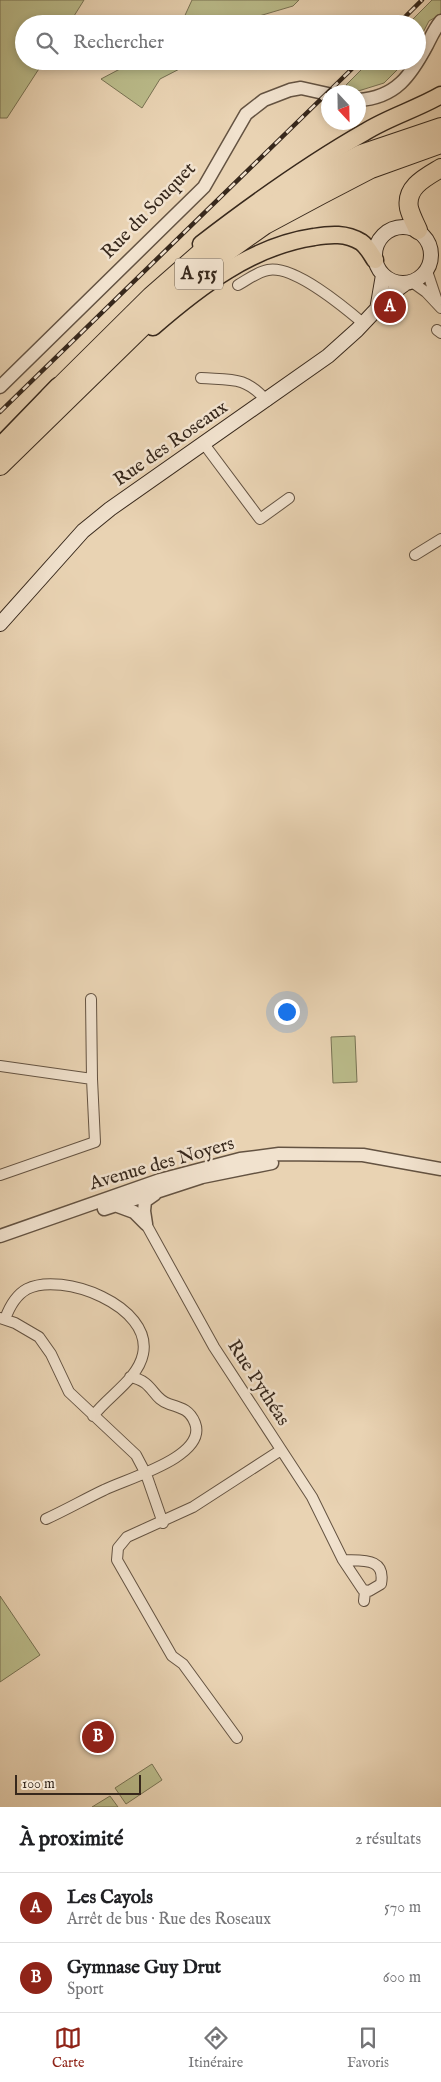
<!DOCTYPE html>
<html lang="fr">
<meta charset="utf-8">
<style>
:root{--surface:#fff;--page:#f2f2f2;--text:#202124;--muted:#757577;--line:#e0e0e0;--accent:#8f2418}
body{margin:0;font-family:"IM FELL English",serif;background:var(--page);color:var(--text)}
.compass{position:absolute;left:321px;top:85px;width:45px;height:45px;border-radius:50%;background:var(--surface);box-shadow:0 2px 8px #0003;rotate:158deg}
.scale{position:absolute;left:15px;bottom:12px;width:126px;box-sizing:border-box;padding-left:5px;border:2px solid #37281c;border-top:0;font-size:14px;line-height:18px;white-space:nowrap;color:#37281c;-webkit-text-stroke:4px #f1e2ce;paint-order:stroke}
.you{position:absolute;left:286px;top:1011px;width:18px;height:18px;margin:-12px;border:4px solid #fff;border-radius:50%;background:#1a73e8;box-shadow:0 0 0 8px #1a73e833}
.badge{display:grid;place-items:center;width:32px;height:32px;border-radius:50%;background:var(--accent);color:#fff;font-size:16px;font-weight:700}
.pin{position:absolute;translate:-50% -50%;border:2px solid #fff;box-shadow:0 1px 5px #0006}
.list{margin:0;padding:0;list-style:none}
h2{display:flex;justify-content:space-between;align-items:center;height:65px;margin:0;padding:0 20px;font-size:21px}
h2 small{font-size:16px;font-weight:400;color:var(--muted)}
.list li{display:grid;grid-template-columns:32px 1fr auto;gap:15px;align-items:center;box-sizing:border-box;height:70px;padding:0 20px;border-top:1px solid var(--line)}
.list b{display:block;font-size:19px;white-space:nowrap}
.list p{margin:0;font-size:16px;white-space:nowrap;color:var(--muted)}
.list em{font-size:16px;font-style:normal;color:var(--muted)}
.icon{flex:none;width:28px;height:28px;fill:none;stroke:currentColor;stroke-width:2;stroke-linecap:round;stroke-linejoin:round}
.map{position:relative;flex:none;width:441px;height:1807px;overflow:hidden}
.search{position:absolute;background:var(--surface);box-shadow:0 2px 8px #0003;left:15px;right:15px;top:15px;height:55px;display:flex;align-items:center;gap:12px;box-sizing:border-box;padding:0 18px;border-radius:28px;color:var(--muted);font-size:19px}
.sheet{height:205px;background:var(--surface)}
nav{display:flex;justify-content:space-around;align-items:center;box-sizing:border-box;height:70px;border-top:1px solid var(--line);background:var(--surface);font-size:14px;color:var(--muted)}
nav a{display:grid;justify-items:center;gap:2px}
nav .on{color:var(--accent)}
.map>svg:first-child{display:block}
.green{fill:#babb8a;stroke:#787253}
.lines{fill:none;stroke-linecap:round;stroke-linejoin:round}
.minor-casing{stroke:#645342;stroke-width:12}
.tertiary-casing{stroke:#645342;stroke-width:15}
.secondary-casing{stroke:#37281c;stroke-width:16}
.trunk-casing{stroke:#37281c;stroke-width:19}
.motorway-casing{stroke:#37281c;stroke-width:20}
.minor{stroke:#f1e2ce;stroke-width:10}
.tertiary{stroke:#f1e2ce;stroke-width:12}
.secondary{stroke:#f1e2ce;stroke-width:14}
.trunk{stroke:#e9d3b3;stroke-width:16}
.motorway{stroke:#e9d3b3;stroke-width:18}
.rail-casing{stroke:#37281c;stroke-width:4.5}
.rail{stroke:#f1e2ce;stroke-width:2.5;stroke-dasharray:8;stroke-linecap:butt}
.labels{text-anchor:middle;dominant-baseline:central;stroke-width:5;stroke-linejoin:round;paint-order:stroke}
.shield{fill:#f1e2ce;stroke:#6f6051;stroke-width:1}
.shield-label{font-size:18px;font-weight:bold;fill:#37281c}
.street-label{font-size:19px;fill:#37281c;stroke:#f1e2ce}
</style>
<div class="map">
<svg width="441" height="1807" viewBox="0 0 441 1807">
<rect width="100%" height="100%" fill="#e9d3b3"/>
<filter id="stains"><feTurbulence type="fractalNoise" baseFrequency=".004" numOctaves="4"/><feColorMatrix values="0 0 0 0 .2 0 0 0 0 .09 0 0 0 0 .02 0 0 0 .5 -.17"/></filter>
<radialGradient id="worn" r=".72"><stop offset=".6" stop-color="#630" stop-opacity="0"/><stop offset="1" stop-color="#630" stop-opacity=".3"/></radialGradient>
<path class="green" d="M0,0h84l-15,24h-45v37h20l-37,57h-7z
M192,0h107l-6,6 -61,18h-51z
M432,0h9v14l-12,7 -12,23v-20h-9z
M135,61h60l-35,18 -18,29 -41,-29z
M370,61h36l-22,22 -29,9 -9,-7z
M355,1036l2,46 -24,1 -2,-46z
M0,1596l40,59 -40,27z
M152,1764l10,16 -36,24 -11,-16z
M110,1796l8,11h-26z"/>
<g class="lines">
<defs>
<path id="minor" d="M427,271l10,30
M412,282l14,10 15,16
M238,285c9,-5 19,-13 30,-15 26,-5 76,37 96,54
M437,330l4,3
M201,378c31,2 44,-2 66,23
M204,444l56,75 29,-21
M415,555l26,-16
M91,999l1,80
M0,1066l92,13 3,63 -95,33
M146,1224l68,123 98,150 31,63 20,30 6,1 12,-7c5,-27 -19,-23 -38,-24
M0,1318l15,5 24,14 12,17 18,38 67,63 10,19 17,49
M5,1319c4,-11 11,-24 22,-30 35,-18 126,17 116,65 -5,25 -35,42 -50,62
M46,1519c20,-9 39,-20 58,-29 21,-11 104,-33 91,-67 -5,-13 -13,-15 -26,-19 -17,-5 -15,-23 -39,-27
M364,1601l1,-10
M237,1738l-54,-74 -11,-8 -55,-96 1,-12 9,-11 66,-30 88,-57"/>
<path id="tertiary" d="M358,100c38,-2 53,-25 69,-55 4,-8 8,-17 14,-24
M0,387l204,-200 42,-73 18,-14 26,-10 11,-2 27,6
M115,1205l19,7 12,12
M104,1209l98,-32 70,-14
M146,1224l-2,-13 1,-10 10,-7
M0,1236l160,-56 80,-21 39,-5 84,1 78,14"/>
<path id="secondary" d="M375 255a28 28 0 1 1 56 0a28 28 0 1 1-56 0Z
M377,310l6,-35
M0,624l83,-93 27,-22 218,-153 29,-26 34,-36 15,-11"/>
<path id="trunk" d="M201,244c52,-40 106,-79 164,-112 24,-15 52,-23 76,-37
M153,327c46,-40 99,-81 161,-90 17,-3 32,-4 47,5 6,4 10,12 14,18
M0,446l58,-60"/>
<path id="motorway" d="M418,230c-3,-7 -7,-14 -9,-22 -4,-21 17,-31 32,-40
M49,397l102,-101 49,-43 112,-73 49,-26 80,-27
M0,466l167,-163 47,-42 51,-36 56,-30 50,-26 70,-25"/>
</defs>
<use href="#minor" class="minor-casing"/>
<use href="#tertiary" class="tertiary-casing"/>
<use href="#secondary" class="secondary-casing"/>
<use href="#trunk" class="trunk-casing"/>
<use href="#motorway" class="motorway-casing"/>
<use href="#minor" class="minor"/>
<use href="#tertiary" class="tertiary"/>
<use href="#secondary" class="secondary"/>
<use href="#trunk" class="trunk"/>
<use href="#motorway" class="motorway"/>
<defs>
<path id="rail" d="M398,24l24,-24
M0,412l360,-351"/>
</defs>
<use href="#rail" class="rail-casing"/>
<use href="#rail" class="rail"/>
</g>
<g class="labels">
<rect class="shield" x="175" y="258.5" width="48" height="31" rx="4"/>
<g class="shield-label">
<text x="199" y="274">A 515</text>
</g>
<g class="street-label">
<text transform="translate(149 211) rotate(-46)">Rue du Souquet</text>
<text transform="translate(171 444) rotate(-35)">Rue des Roseaux</text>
<text transform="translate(162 1164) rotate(-16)">Avenue des Noyers</text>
<text transform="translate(258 1383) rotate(57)">Rue Pythéas</text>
</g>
</g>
<rect width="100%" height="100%" filter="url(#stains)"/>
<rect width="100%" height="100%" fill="url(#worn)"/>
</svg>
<svg class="compass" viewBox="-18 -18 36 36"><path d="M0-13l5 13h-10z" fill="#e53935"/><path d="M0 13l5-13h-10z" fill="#757577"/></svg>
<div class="scale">100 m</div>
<div class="you"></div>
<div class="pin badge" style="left:390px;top:307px">A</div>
<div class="pin badge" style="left:98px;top:1737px">B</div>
<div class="search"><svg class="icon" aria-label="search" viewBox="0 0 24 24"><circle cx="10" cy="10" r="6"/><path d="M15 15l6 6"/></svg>Rechercher</div>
</div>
<section class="sheet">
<h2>À proximité<small>2 résultats</small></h2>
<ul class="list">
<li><span class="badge">A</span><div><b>Les Cayols</b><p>Arrêt de bus · Rue des Roseaux</p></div><em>570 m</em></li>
<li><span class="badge">B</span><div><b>Gymnase Guy Drut</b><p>Sport</p></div><em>600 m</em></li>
</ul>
</section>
<nav>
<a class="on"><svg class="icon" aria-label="map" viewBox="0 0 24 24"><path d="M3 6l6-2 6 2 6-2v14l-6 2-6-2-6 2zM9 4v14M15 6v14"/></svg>Carte</a>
<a><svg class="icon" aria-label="directions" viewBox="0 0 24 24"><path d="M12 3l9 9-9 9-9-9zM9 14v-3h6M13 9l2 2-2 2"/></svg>Itinéraire</a>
<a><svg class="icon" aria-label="saved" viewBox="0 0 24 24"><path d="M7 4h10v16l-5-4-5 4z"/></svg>Favoris</a>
</nav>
